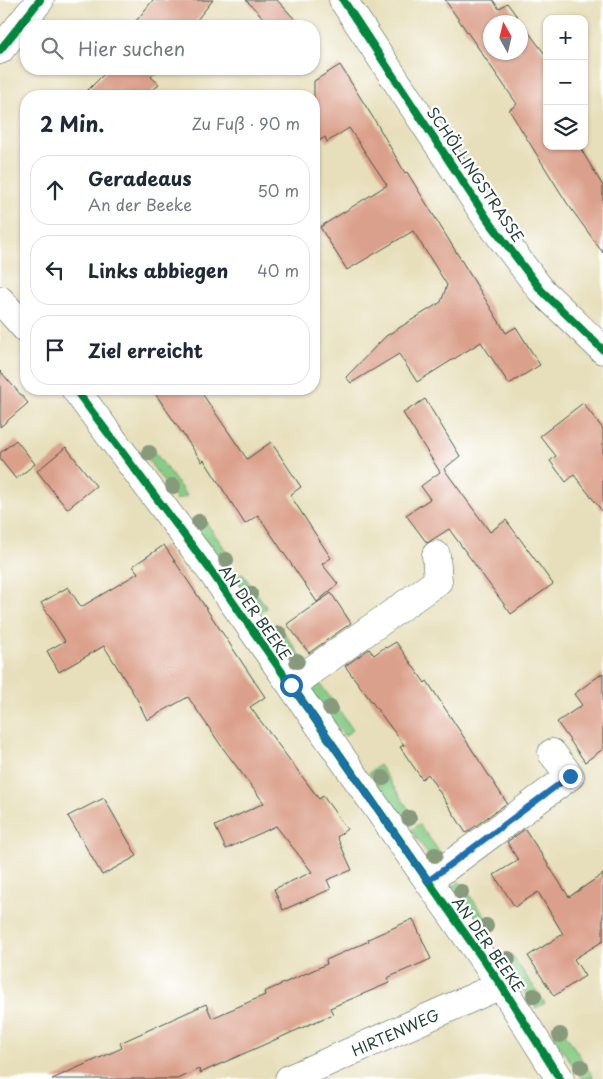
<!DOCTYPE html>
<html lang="de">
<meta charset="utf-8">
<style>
:root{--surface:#fff;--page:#f2f2f3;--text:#1f2937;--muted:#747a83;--line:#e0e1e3}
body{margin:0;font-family:"Playpen Sans",sans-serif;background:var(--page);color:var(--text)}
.controls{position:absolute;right:15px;top:15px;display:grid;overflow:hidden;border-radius:10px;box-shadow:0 1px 4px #0004}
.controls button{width:45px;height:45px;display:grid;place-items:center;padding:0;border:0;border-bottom:1px solid var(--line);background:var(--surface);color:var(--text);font:25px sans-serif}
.compass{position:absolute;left:483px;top:15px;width:45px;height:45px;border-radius:50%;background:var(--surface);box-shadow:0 1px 4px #0004;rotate:352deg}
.stop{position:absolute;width:15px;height:15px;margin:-11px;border:4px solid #1f6fb2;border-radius:50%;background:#fff}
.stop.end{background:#1f6fb2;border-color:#fff;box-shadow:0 1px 5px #0008}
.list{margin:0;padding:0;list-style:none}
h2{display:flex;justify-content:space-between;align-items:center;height:65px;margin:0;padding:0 20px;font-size:21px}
h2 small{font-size:16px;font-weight:400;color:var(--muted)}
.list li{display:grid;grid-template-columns:32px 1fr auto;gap:15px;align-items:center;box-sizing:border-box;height:70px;margin:0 10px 10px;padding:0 10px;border:1px solid var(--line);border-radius:20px}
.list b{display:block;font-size:19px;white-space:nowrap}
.list p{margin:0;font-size:16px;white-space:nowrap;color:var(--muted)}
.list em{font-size:16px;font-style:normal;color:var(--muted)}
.icon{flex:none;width:28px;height:28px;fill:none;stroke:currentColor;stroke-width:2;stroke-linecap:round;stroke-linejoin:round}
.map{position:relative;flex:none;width:603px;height:1079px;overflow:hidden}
.search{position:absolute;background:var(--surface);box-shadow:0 1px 4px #0004;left:20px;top:20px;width:300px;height:55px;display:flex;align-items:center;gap:12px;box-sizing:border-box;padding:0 18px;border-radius:20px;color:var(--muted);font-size:19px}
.panel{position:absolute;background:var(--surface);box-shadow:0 1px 4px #0004;left:20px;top:90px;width:300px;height:305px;border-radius:20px}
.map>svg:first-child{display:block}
.green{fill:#87cc86;stroke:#53845d}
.building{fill:#dba08b;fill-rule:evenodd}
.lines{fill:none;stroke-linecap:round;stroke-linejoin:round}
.minor-casing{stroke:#3d5548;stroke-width:29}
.minor{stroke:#fff;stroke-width:28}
.cycleway-casing{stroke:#fff;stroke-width:11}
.cycleway{stroke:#00873e;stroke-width:8}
.tree{fill:#879a7c}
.route{stroke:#1f6fb2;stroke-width:6}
.labels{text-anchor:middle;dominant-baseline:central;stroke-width:4.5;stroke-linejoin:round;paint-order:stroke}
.street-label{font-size:15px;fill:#1f3d34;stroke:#fff}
</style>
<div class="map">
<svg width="603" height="1079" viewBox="0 0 603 1079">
<rect width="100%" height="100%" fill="#fff"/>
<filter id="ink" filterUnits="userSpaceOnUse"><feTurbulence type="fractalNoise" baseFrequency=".02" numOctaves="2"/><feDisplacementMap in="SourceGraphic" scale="10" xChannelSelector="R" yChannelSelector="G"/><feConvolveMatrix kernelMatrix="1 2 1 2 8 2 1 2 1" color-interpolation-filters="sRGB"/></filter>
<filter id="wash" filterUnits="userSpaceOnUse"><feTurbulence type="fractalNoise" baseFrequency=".0096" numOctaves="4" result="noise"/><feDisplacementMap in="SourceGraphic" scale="20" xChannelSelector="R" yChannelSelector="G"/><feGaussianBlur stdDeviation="1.12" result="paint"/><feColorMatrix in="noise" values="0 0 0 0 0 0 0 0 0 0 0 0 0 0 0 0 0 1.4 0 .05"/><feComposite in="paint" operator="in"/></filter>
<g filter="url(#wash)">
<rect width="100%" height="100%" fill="#e7dfbb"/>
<path class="green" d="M151,447l36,49 -10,4 -34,-47z
M201,515l31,44 -9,7 -32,-44z
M242,573l25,35 -10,6 -25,-34z
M278,624l27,38 -9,6 -27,-37z
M316,678l37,52 -9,6 -37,-52z
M379,765l37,55 -8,7 -39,-54z
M419,824l23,31 -9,6 -22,-31z
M460,882l34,47 -9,6 -34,-47z
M511,954l34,49 -9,5 -34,-48z
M563,1030l30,47 -4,2h-7l-29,-43z"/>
<g id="blocks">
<path class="building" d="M153,0h60l-21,26h-60z
M246,0h31l24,26h-30z
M445,0h48l6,9 8,-6 40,54v89h32l24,40v67l-36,-50 -58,-93 8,-6zM490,22h30v30h-30z
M340,65l37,59 28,49 2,-1 99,161 10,-6 24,38 -31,19 -28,-42 -64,40 -18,-28 -48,29 -5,-6 40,-41 55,-34 6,-17 -34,-54 -66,39 -27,-43 67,-42 -38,-57 -22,14 -2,-5 -11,7v-63z
M109,69h49l-7,8 8,7 -11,12h-66z
M0,371l28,32 -28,24z
M152,389h47l48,70 24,-17 30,45 -11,8 41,63 -9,6 16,20 -21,18 -59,-87 -13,9 -41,-64 -2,2z
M425,399l35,57 -16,13 46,63 16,-12 47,64 -42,30 -62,-85 -22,14 -21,-28 24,-16 -9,-13 19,-14 -37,-59z
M583,403l20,26v83l-29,-37 -8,7 -16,-21 6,-5 -16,-20z
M16,440l19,24 -19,15 -16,-20v-6z
M66,447l30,39 -29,23 -30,-38z
M164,545l101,152 -15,10 69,92 4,-3 24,33 -10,8 15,33 -25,10 4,9 -48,21 -9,-21 38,-17 -36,-46 -50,23 -11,-23 49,-23 -42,-56 -34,-50 -41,23 -10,-21 -33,-53 -45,26 -12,-21 18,-10 -24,-38 27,-16 13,20 57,-34 -5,-7z
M331,593l20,30 -42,30 -22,-29z
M396,642l29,41 2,-2 80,122 -41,30 -38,-59 -6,5 -22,-32 4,-2 -59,-79 24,-17 5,6 11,-8 1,1z
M603,673v76l-18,13 -28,-40 25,-17 -8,-11z
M104,798l33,58 -35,19 -34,-59z
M525,829l44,68 34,-23v67l-29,18 11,17 -31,20 -26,-40 35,-22 -25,-42 -23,15 -21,-32 24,-15 -11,-18z
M413,919l18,40 -44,19 2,5 -59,25 3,6 -99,44 -34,15 -1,-4 -22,10h-125l70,-31 -2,-5 86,-39 6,14 53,-23 -1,-3 63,-28 -1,-4 43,-19 -1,-2z"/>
</g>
</g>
<g filter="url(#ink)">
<use href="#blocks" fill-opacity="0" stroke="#3d5548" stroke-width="1"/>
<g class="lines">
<defs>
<path id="minor" d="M343,0l145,220 53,70 62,60
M0,50l40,-50
M0,300l26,29
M75,389l136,182 80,114 210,300 59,94
M291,685l147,-104 -2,-26
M428,881l142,-105 -18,-23
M289,1079l212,-94"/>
</defs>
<use href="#minor" class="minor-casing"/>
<use href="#minor" class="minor"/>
<defs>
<path id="cycleway" d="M343,0l145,220 53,70 62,60
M0,50l40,-50
M75,389l136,182 80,114 210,300 59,94"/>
</defs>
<use href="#cycleway" class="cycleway-casing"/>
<use href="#cycleway" class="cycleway"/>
</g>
<g class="tree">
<circle cx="149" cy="453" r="8"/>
<circle cx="173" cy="486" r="8"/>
<circle cx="199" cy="522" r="8"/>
<circle cx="226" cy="560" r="8"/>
<circle cx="250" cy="594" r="8"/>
<circle cx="279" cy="634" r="8"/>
<circle cx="297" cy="661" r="8"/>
<circle cx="330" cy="708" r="8"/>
<circle cx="383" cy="778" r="8"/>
<circle cx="409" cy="818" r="8"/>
<circle cx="435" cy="855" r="8"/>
<circle cx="461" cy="892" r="8"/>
<circle cx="486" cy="926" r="8"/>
<circle cx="508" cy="959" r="8"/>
<circle cx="534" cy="996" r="8"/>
<circle cx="560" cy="1035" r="8"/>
<circle cx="581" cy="1067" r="8"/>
</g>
</g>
<g class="lines" filter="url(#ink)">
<path class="route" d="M291,685l137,196 142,-105"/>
</g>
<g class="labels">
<g class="street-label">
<text transform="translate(476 174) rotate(56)">SCHÖLLINGSTRASSE</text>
<text transform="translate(256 612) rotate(55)">AN DER BEEKE</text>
<text transform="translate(489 944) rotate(55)">AN DER BEEKE</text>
<text transform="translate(395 1032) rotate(-24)">HIRTENWEG</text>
</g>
</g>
</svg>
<div class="controls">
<button>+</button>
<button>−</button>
<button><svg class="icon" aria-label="layers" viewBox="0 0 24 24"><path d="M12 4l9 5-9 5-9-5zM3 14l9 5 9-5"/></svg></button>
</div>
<svg class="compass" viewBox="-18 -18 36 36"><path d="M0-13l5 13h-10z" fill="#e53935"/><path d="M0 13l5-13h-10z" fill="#747a83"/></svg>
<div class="stop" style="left:291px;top:685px"></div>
<div class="stop end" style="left:570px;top:776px"></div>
<div class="search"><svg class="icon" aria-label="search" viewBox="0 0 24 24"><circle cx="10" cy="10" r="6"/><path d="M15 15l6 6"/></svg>Hier suchen</div>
<section class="panel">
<h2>2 Min.<small>Zu Fuß · 90 m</small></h2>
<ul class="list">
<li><svg class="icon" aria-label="ahead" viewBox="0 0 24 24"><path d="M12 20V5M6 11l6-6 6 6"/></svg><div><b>Geradeaus</b><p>An der Beeke</p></div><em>50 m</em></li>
<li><svg class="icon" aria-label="left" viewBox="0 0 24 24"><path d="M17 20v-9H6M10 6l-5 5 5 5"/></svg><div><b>Links abbiegen</b></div><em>40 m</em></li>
<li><svg class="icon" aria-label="arrive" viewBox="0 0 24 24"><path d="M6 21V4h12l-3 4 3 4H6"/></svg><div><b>Ziel erreicht</b></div></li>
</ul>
</section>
</div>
